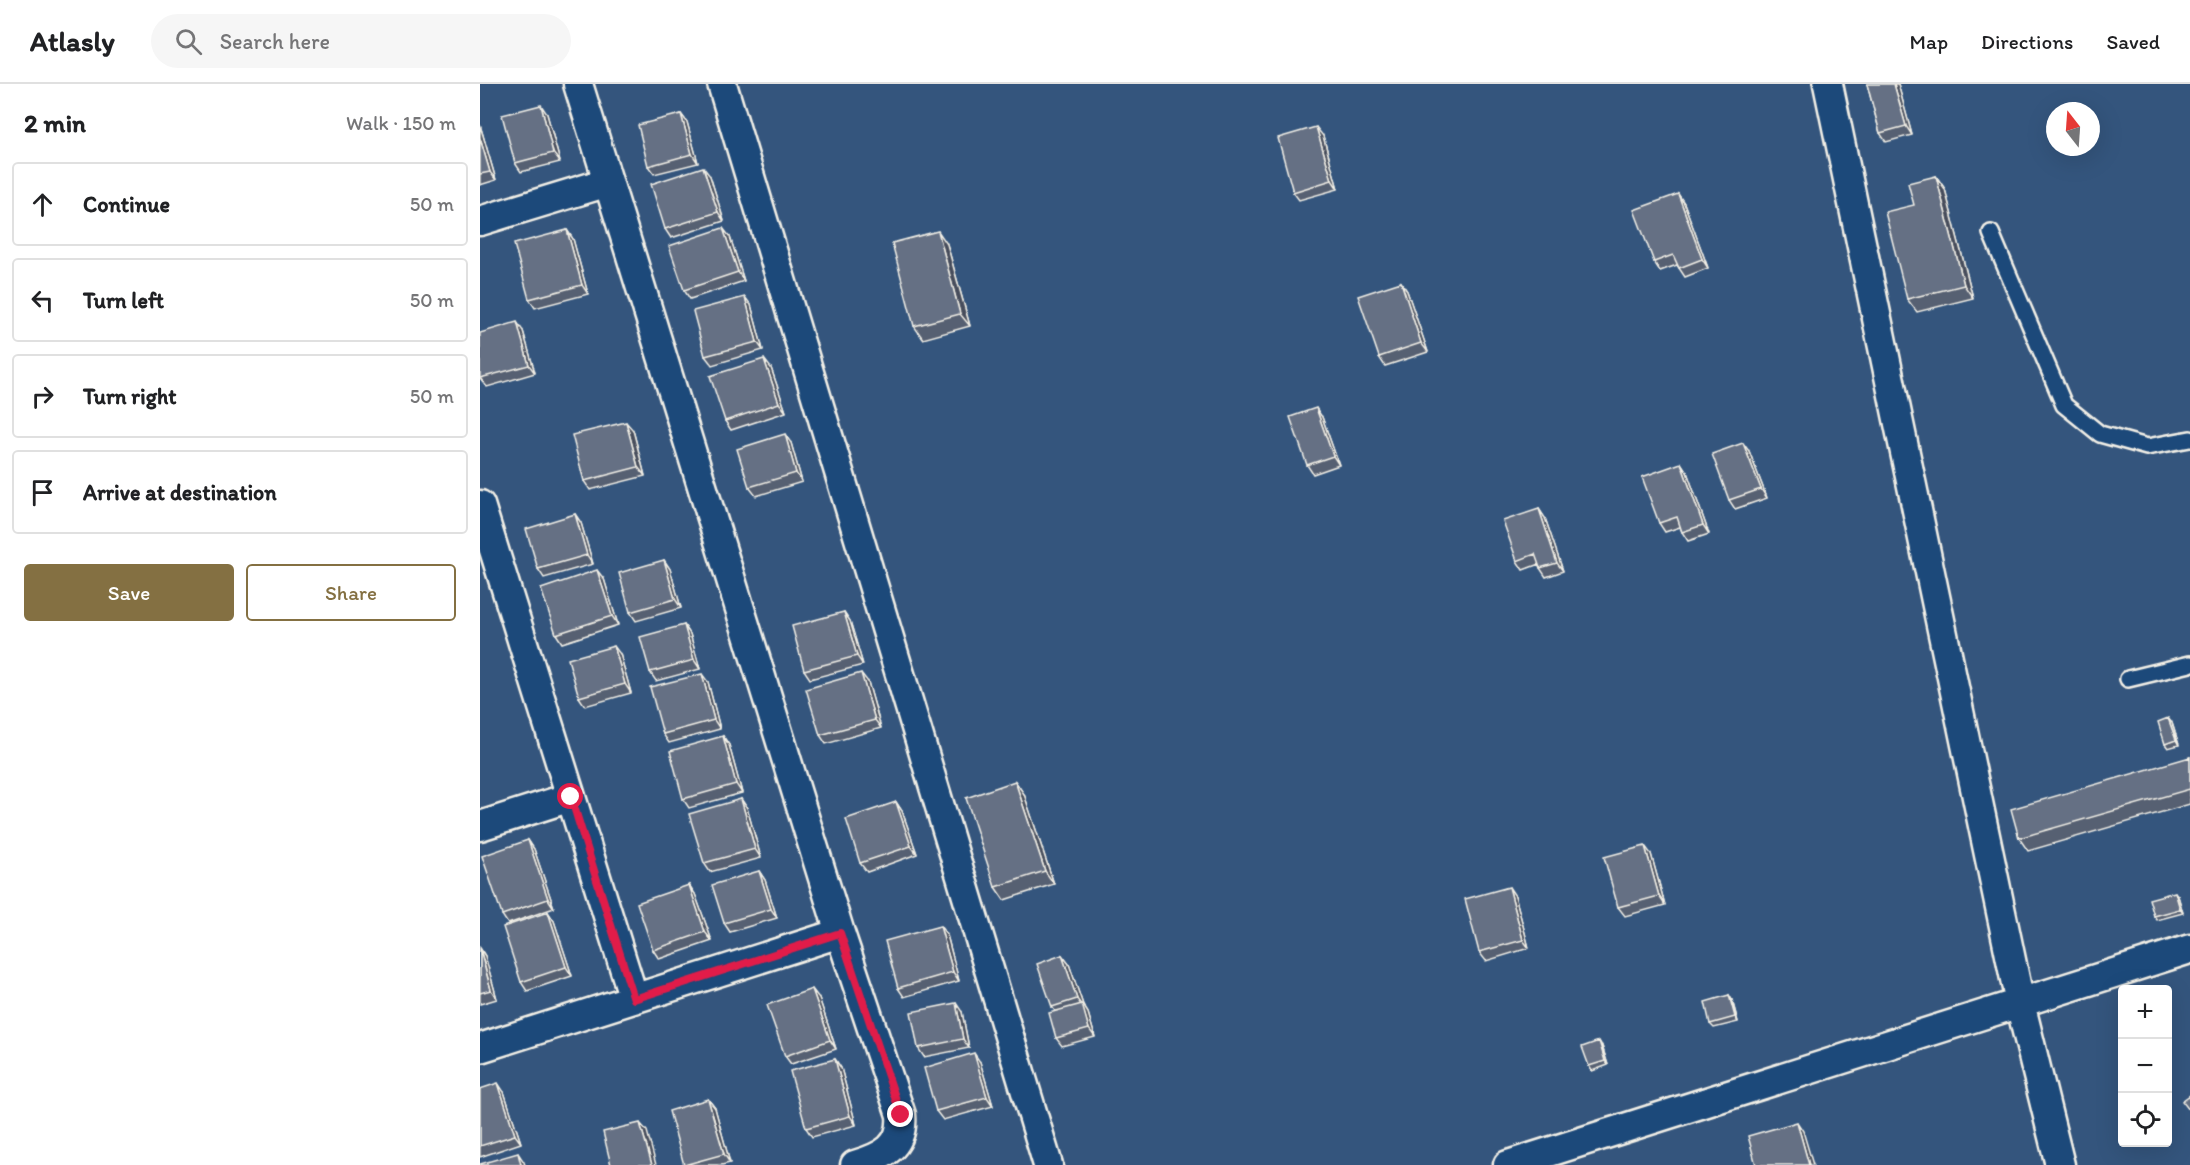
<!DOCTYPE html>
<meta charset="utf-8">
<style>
:root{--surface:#fff;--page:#f6f6f6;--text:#202124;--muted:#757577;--line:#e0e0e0;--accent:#847042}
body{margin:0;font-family:Itim,sans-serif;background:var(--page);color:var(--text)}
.controls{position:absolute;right:18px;bottom:18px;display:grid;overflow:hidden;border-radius:6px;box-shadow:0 6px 24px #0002}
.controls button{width:54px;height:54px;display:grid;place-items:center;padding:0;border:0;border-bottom:2px solid var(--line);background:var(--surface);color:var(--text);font:30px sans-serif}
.compass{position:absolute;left:1566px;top:18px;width:54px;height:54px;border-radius:50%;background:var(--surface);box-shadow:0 6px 24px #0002;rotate:343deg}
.stop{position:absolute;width:18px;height:18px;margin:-14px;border:4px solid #e11d48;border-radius:50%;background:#fff}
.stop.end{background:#e11d48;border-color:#fff;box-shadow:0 2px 6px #0008}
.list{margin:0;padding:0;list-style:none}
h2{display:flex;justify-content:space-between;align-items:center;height:78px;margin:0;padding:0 24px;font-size:26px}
h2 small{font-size:20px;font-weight:400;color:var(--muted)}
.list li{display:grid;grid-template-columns:39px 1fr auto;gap:18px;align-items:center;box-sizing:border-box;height:84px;margin:0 12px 12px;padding:0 12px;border:2px solid var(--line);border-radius:6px}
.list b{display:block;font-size:22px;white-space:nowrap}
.list em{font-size:20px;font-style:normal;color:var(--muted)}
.actions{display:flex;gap:12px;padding:18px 24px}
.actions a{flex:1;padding:14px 0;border:2px solid var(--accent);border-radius:6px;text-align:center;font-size:21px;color:var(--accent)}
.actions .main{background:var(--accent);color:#fff}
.icon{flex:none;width:33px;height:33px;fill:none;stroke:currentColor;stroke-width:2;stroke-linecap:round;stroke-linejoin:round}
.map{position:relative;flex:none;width:1710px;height:1081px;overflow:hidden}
header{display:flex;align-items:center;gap:36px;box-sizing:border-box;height:84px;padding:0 30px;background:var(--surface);border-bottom:2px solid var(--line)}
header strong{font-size:28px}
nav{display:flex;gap:33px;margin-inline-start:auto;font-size:21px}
.search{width:420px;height:54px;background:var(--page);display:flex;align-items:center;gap:15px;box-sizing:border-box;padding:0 21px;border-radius:33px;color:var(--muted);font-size:22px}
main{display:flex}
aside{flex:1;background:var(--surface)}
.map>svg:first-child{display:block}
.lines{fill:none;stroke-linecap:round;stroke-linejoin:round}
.service-casing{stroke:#f4f1e8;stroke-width:20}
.minor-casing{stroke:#f4f1e8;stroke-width:33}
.service{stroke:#1f4a7a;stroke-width:15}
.minor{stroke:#1f4a7a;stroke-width:28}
.wall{fill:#576072;stroke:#f4f1e8;stroke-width:1.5}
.shaded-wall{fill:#474e5c;stroke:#f4f1e8;stroke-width:1.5}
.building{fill:#657084;stroke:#f4f1e8;stroke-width:1.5}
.route{stroke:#e11d48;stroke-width:8}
</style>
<header>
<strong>Atlasly</strong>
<div class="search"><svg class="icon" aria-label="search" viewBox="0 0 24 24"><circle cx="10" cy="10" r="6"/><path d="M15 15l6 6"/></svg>Search here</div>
<nav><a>Map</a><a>Directions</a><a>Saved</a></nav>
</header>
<main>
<aside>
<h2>2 min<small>Walk · 150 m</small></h2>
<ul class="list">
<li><svg class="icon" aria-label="ahead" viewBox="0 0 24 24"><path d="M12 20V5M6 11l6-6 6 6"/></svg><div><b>Continue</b></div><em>50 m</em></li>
<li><svg class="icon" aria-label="left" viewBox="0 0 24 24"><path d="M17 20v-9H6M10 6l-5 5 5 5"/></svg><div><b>Turn left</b></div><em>50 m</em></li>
<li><svg class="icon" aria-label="right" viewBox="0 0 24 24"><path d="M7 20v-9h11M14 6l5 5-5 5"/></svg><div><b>Turn right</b></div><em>50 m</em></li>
<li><svg class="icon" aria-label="arrive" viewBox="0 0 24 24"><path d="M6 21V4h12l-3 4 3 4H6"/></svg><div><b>Arrive at destination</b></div></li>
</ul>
<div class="actions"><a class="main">Save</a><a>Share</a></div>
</aside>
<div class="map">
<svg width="1710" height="1081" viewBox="0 0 1710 1081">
<rect width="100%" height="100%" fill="#34557d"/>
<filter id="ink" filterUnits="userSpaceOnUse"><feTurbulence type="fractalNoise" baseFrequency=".0167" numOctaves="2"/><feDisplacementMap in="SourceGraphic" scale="12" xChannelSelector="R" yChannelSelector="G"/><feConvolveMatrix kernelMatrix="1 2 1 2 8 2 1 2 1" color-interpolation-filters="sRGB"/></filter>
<g filter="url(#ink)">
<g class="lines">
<defs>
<path id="service" d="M1511,149l73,172 36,29 47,13 43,-8
M1648,595l62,-15"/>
<path id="minor" d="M98,0l262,849 61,182c3,32 -19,42 -46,50
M242,0l326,1081
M1348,0l192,919 40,162
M0,137l128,-39
M0,421l154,494
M0,742l91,-29
M0,964l360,-115
M1028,1081l682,-216"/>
</defs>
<use href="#service" class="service-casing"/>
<use href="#minor" class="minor-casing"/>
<use href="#service" class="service"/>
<use href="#minor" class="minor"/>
</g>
<path class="wall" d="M1387,0h31l14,51 -26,7 -6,-9z
M67,30l13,48 -39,10 -6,-9z
M201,30l6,8 11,41 -44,11 -6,-8z
M0,41l16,55 -16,5z
M843,52l15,53 -39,11 -6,-8z
M230,92l14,45 -53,17 -6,-9z
M1456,92l9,13 28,109 -56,14 -10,-13 7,-94z
M1198,110l6,9 24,65 -23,9 -8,-12 -17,6 -6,-9z
M87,146l6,9 15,55 -53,14 -6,-9z
M250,153l14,44 -54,18 -6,-9z
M467,160l23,82 -47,13 -9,-13z
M921,198l6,9 21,61 -43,14 -6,-9z
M271,221l12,45 -51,15 -7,-9z
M43,247l12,42 -48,14 -7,-9z
M291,284l15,44 -55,18 -6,-9z
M842,333l17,48 -26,9 -6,-9z
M153,346l12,46 -55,14 -6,-9z
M311,359l11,39 -46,14 -7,-9z
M1269,367l18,47 -32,11 -6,-9z
M1201,379l6,9 22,62 -21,7 -6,-9 -2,-5 -15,5 -6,-9z
M1059,425l6,9 18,53 -17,6 -6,-9 -1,-4 -16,6 -6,-9z
M95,430l6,9 12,41 -49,14 -6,-9z
M184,476l6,9 11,39 -45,13 -6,-9z
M124,495l14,46 -56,18 -6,-9z
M364,528l6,9 13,44 -53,14 -6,-9z
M204,541l6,9 10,35 -44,12 -6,-9z
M140,570l11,39 -46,13 -6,-9z
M228,598l12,47 -51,14 -6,-9z
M388,598l13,46 -55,16 -6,-9z
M1692,639l7,22 -11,3 -3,-4z
M243,652l6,9 13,48 -53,15 -6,-9z
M1710,673v47l-162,47 -9,-13z
M535,697l9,13 30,90 -50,16 -9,-13z
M261,715l6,9 14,50 -51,14 -6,-9z
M416,718l6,9 15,43 -50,18 -7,-9z
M48,756l6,9 20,59 -46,16 -6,-9z
M1171,770l14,51 -40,11 -7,-9z
M279,787l6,9 12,38 -47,14 -6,-9z
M209,801l6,9 17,47 -53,18 -6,-9z
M1035,812l14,52 -43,13 -7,-9z
M1698,812l5,17 -26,7 -3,-4z
M68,828l6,9 18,55 -45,15 -6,-9z
M467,851l12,46 -55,16 -6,-9z
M0,864l5,8 12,43 -17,5z
M582,871l7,9 14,41 5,8 7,24 -33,9 -6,-8 -1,-27 -3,-4z
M1249,911l3,5 6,22 -24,6 -4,-4z
M339,914l17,51 -45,15 -6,-8z
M482,928l7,36 -45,9 -6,-9z
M1122,962l6,19 -16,6 -3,-5z
M355,975l6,9 15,57 -44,12 -6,-9z
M500,978l13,44 -50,14 -7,-9z
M0,1005l24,3 17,51 -41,14z
M228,1015l7,9 15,55 -8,2h-38z"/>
<path class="shaded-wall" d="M1414,0h4l14,51 -6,-9z
M61,21l6,9 13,48 -7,-9z
M201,30l6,8 11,41 -6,-9z
M0,41l16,55 -6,-8 -10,-34z
M836,43l7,9 15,53 -6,-9z
M223,83l7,9 14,45 -6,-9z
M1456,92l9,13 28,109 -9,-13z
M1198,110l6,9 24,65 -6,-9z
M243,144l7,9 14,44 -6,-9z
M87,146l6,9 15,55 -6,-9z
M458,147l9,13 23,82 -10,-12z
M921,198l6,9 21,61 -7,-9z
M265,213l6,8 12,45 -6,-8z
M37,238l6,9 12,42 -6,-8z
M284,275l7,9 15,44 -7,-9z
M836,324l6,9 17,48 -6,-9z
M146,338l7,8 12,46 -7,-9z
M305,350l6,9 11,39 -6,-9z
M1263,359l6,8 18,47 -6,-9z
M1201,379l6,9 22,62 -6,-9z
M1059,425l6,9 18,53 -6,-8z
M95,430l6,9 12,41 -6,-9z
M184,476l6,9 11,39 -6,-9z
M117,486l7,9 14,46 -6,-9z
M364,528l6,9 13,44 -6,-9z
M204,541l6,9 10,35 -6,-9z
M134,562l6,8 11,39 -6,-9z
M381,589l7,9 13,46 -6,-8z
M222,590l6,8 12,47 -6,-9z
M1688,634l4,5 7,22 -3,-5z
M243,652l6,9 13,48 -6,-9z
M535,697l9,13 30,90 -9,-13z
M261,715l6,9 14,50 -6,-9z
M416,718l6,9 15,43 -6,-8z
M48,756l6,9 20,59 -6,-9z
M1165,762l6,8 14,51 -6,-9z
M279,787l6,9 12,38 -6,-9z
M209,801l6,9 17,47 -7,-9z
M1029,803l6,9 14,52 -6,-8z
M1695,808l3,4 5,17 -3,-4z
M68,828l6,9 18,55 -6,-9z
M460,842l7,9 12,46 -6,-9z
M0,864l5,8 12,43 -6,-9z
M582,871l7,9 14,41 5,8 7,24 -6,-8 -7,-23 -5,-7z
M332,905l7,9 17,51 -6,-9z
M1249,911l3,5 6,22 -3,-5z
M476,919l6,9 7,36 -6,-9z
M1119,957l3,5 6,19 -3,-4z
M494,969l6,9 13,44 -6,-9z
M355,975l6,9 15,57 -6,-9z
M18,999l6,9 17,51 -6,-8z
M228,1015l7,9 15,55 -6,-9z
M1317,1038l6,9 10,34h-4z
M160,1039l7,8 9,34h-4z
M38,1069l6,9 1,3h-4z"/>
<path class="building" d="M1387,0h27l12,42 -26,7z
M61,21l12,48 -38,10 -13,-48z
M201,30l11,40 -44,12 -10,-41z
M836,43l16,53 -39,12 -15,-54z
M0,54l10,34 -10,2z
M223,83l15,45 -53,17 -14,-45z
M1456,92l28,109 -57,14 -22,-87 29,-7 -6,-22z
M1198,110l24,65 -23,9 -6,-13 -19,7 -20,-52z
M243,144l15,44 -54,18 -15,-44z
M87,146l15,55 -53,14 -15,-55z
M458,147l22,83 -46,12 -22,-83z
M921,198l20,61 -42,14 -21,-61z
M265,213l12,45 -52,14 -12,-45z
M37,238l12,43 -49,13v-45z
M284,275l15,44 -54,18 -15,-45z
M836,324l17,48 -26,9 -17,-48z
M146,338l12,45 -54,14 -12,-46z
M305,350l11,39 -47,14 -12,-38z
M1263,359l18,46 -32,11 -17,-46z
M1201,379l22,62 -21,7 -5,-15 -18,6 -17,-46z
M1059,425l18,54 -17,5 -5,-14 -18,7 -14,-40z
M95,430l12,41 -49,14 -12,-40z
M184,476l11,39 -45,13 -11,-39z
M117,486l15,46 -56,18 -15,-45z
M364,528l13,44 -53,14 -12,-44z
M204,541l10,35 -44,12 -10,-35z
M134,562l11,38 -46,13 -11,-38z
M381,589l14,47 -55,15 -14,-46z
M222,590l12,46 -51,14 -13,-47z
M1688,634l8,22 -11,4 -7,-22z
M243,652l13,48 -53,15 -13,-48z
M1710,673v32l-171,49 -8,-29z
M535,697l30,90 -50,16 -29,-89z
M261,715l14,50 -51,14 -15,-49z
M416,718l15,44 -51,17 -14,-44z
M48,756l20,59 -46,16 -20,-59z
M1165,762l14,50 -41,11 -14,-50z
M279,787l12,38 -47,14 -12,-38z
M209,801l16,47 -52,18 -16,-47z
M1029,803l14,53 -44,12 -14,-53z
M1695,808l5,17 -26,7 -5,-17z
M68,828l18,55 -45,15 -18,-55z
M460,842l13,46 -55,16 -13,-47z
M0,866l11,40 -11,3z
M582,871l15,44 -25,8 -15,-43z
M332,905l18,51 -45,16 -18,-51z
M1249,911l6,22 -25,7 -5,-22z
M476,919l7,36 -45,9 -7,-36z
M602,920l7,25 -33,9 -7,-25z
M1119,957l6,20 -16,5 -7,-19z
M494,969l13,44 -51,14 -12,-43z
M355,975l15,57 -44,12 -16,-57z
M18,999l17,52 -35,11v-57z
M1710,1011v16l-8,-10z
M228,1015l16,55 -40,11 -15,-54z
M1317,1038l12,43h-53l-8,-29z
M160,1039l12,42h-41l-8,-33z
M38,1069l3,12h-41v-1z"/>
</g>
<g class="lines" filter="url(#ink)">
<path class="route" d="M91,713l63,202 206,-66 61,182"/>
</g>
</svg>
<div class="controls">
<button>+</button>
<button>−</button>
<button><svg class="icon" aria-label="locate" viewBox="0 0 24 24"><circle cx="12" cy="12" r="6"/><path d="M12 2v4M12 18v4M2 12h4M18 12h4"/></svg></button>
</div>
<svg class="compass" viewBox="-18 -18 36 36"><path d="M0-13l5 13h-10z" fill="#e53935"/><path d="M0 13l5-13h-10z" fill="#757577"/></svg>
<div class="stop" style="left:91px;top:713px"></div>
<div class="stop end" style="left:421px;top:1031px"></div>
</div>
</main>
